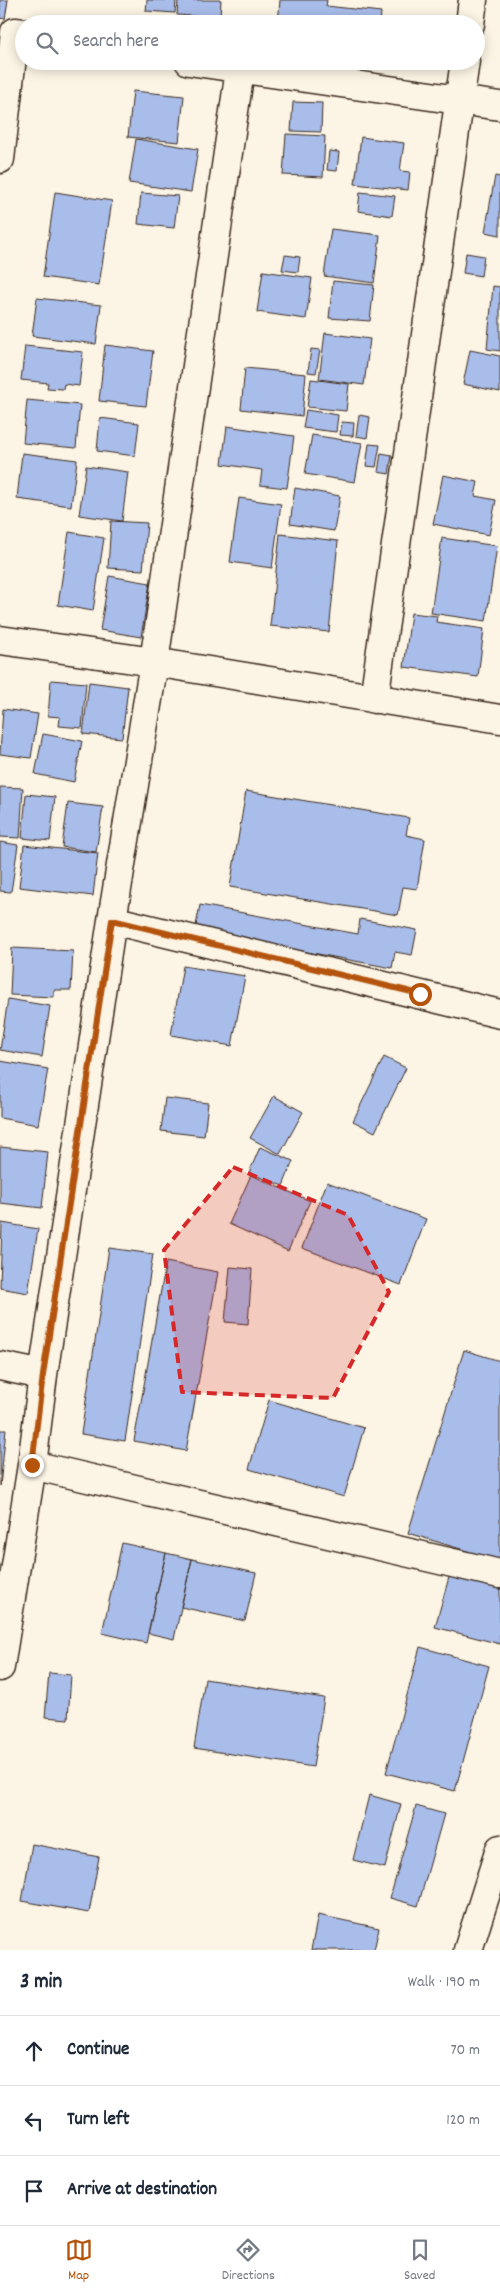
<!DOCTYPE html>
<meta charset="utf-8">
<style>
:root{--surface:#fff;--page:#f6f6f7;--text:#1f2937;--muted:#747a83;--line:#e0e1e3;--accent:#b45309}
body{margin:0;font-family:Dekko,sans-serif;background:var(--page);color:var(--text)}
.stop{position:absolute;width:15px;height:15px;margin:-11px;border:4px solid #b45309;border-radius:50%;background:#fff}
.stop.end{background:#b45309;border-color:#fff;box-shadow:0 1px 5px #0008}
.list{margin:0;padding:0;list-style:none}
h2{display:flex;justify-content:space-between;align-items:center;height:65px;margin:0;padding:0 20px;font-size:21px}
h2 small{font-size:16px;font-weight:400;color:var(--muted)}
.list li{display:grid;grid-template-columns:32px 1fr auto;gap:15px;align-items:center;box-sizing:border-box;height:70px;padding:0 20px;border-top:1px solid var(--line)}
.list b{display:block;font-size:19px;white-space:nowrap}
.list em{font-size:16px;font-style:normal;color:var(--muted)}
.icon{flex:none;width:28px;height:28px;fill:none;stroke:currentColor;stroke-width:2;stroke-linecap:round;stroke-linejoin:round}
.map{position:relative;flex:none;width:500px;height:1950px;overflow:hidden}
.search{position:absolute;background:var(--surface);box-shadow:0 2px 12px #0003;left:15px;right:15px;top:15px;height:55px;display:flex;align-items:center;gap:12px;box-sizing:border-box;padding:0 18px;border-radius:28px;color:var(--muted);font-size:19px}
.sheet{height:275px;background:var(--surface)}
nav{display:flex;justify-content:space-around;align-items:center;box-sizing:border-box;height:70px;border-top:1px solid var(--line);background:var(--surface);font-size:14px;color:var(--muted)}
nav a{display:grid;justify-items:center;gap:2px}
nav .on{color:var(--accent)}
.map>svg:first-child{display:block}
.building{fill:#a9bdeb;stroke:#3b2a1e}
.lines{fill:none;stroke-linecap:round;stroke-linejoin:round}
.minor-casing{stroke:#3b2a1e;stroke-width:31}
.minor{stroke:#fcf5e5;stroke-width:28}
.route{stroke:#b45309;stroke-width:6}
.marked{fill:#d62828;fill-opacity:0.2;stroke:#d62828;stroke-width:4;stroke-dasharray:10 6;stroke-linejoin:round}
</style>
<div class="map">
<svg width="500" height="1950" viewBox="0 0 500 1950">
<rect width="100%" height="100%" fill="#fcf5e5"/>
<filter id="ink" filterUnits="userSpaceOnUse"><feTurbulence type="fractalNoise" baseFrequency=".02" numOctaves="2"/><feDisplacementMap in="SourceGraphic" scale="10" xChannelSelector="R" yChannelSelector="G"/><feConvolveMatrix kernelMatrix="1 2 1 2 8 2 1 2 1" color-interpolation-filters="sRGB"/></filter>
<g filter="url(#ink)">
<path class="building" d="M0,0h8l-3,19 -5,-1z
M147,0h29l-1,13 -29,-2z
M178,0h43l-1,18 -43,-3z
M280,0h47l-1,6 55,6 -1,12h-102z
M133,91l51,5 -5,46 -51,-5z
M293,102l29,1 -1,29 -30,-1z
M286,134l39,2 -2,41 -40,-2z
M361,137l43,6 -4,28 10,1 -2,18 -53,-6z
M136,139l62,10 -7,43 -62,-9z
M329,151l10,1 -2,19 -10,-1z
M495,176l5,1v58l-15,-3z
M55,192l57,9 -13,84 -56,-8z
M360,192l35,4 -3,20 -34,-5z
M141,193l37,3 -4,32 -36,-4z
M331,229l49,6 -6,48 -50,-7z
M466,253l18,3 -3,20 -18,-3z
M285,255l15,2 -2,15 -16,-2z
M263,271l49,7 -6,41 -49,-7z
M333,281l41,4 -4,36 -41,-3z
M493,286l7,1v64l-13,-2z
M37,298l64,7 -5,39 -64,-8z
M325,333l45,6 -6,46 -45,-6z
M105,345l48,6 -7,55 -47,-5z
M25,346l58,6 -4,34 -15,-2 -1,5 -16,-1 1,-5 -27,-3z
M311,349l9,1 -4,23 -8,-1z
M470,350l30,6v36l-37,-8z
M245,368l61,6 -4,42 -61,-7z
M311,379l38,5 -3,27 -39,-4z
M27,400l53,5 -4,43 -53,-5z
M306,410l32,5 -2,17 -33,-4z
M359,415l11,2 -3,21 -11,-2z
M100,418l39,5 -4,33 -38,-5z
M342,422l12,1 -1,13 -13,-1z
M227,426l67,10 -7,52 -27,-3 2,-15 -40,-6z
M312,435l50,8 -7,39 -50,-8z
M369,444l11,1 -4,22 -10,-1z
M22,453l55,7 -6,46 -54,-7z
M381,453l11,2 -3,19 -11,-2z
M86,466l42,6 -6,49 -43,-6z
M443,475l35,7 -3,14 21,4 -7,35 -56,-11z
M295,488l45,8 -6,35 -44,-7z
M239,498l42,6 -9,64 -42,-6z
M111,521l36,2 -4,47 -35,-2z
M69,532l35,6 -11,73 -35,-6z
M280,534l58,7 -9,91 -59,-6z
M442,538l55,8 -11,75 -55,-8z
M109,576l41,7 -9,54 -41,-7z
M411,613l26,3 -1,6 48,7 -6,48 -74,-10z
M51,680l35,3 -4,45 -23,-2 1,-9 -12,-1z
M89,682l39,5 -6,51 -39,-4z
M3,709l35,5 -7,44 -31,-4z
M43,734l39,7 -8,41 -39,-8z
M0,787l23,1 -3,50 -20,-1z
M246,791l163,27 -3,17 19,4 -8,50 -14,-2 -5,28 -168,-28z
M26,794l29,3 -5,44 -28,-3z
M68,803l35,4 -7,45 -34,-5z
M0,842l18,3 -7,47 -11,-1z
M24,845l74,8 -5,43 -74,-9z
M200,905l158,29 2,-15 57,11 -5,25 -17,-3 -3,16 -197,-37z
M12,948l61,3 -2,39h-17v7l-44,-2z
M183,966l62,10 -13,70 -61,-11z
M8,999l42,7 -8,51 -42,-7z
M384,1057l22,11 -31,64 -22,-11z
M0,1061l48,8 -10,56 -38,-7z
M274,1096l29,16 -23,42 -30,-16z
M165,1098l43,5 -4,33 -43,-5z
M0,1147l48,5 -6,56 -42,-5z
M260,1147l33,14 -10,25 -34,-13z
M251,1175l59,26 -22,50 -59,-27z
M327,1182l99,37 -25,66 -99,-37z
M2,1223l36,6 -10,64 -28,-5z
M109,1248l44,6 -28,187 -44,-7z
M166,1262l52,10 -32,179 -52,-10z
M230,1267l22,2 -4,55 -23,-2z
M464,1350l36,11v200l-92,-28z
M269,1400l95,28 -20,69 -95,-28z
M0,1430h6l-6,56z
M122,1543l44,10 -20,90 -44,-10z
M166,1553l26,6 -18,80 -26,-6z
M192,1559l64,14 -11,48 -64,-14z
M451,1570l49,14v60l-65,-17z
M420,1647l69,19 -34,125 -69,-18z
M49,1673l22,2 -3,44 -23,-2z
M205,1679l119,19 -11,69 -119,-19z
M369,1795l32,9 -16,64 -32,-8z
M416,1806l28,8 -26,92 -28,-8z
M32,1844l67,13 -10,56 -67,-12z
M318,1915l61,13 -5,22h-63z"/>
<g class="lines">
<defs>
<path id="minor" d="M470,24l3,-24
M189,61l311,45
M0,159l15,-127 9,1
M0,640l154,22 346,57
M374,699l91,-638
M112,920l388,94
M0,1366l43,9
M32,1465l468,109
M0,1667l32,-202 11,-90 69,-455 42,-258 86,-592
M468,1950l32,-101"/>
</defs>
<use href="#minor" class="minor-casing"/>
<use href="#minor" class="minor"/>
</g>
</g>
<g class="lines" filter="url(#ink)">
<path class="route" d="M32,1465l11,-90 69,-455 308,74"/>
</g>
<path class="marked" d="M233,1167l115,48 41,77 -56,106 -151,-6 -18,-142z"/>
</svg>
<div class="stop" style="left:420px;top:994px"></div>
<div class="stop end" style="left:32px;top:1465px"></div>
<div class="search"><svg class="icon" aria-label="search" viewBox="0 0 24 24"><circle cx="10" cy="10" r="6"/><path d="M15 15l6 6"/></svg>Search here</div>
</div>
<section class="sheet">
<h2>3 min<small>Walk · 190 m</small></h2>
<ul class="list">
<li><svg class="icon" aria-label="ahead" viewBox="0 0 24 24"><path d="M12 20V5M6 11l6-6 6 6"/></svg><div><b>Continue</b></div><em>70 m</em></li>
<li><svg class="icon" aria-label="left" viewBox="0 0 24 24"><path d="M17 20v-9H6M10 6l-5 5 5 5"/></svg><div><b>Turn left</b></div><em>120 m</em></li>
<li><svg class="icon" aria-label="arrive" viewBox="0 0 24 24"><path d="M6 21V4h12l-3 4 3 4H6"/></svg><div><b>Arrive at destination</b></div></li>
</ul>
</section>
<nav>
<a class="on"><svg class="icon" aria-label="map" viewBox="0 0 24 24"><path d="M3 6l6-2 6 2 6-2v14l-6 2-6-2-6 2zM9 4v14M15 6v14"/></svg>Map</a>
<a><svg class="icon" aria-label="directions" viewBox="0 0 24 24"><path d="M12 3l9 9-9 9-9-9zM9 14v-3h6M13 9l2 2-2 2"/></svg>Directions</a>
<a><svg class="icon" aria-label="saved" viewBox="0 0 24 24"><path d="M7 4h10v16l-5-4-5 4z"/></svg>Saved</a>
</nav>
